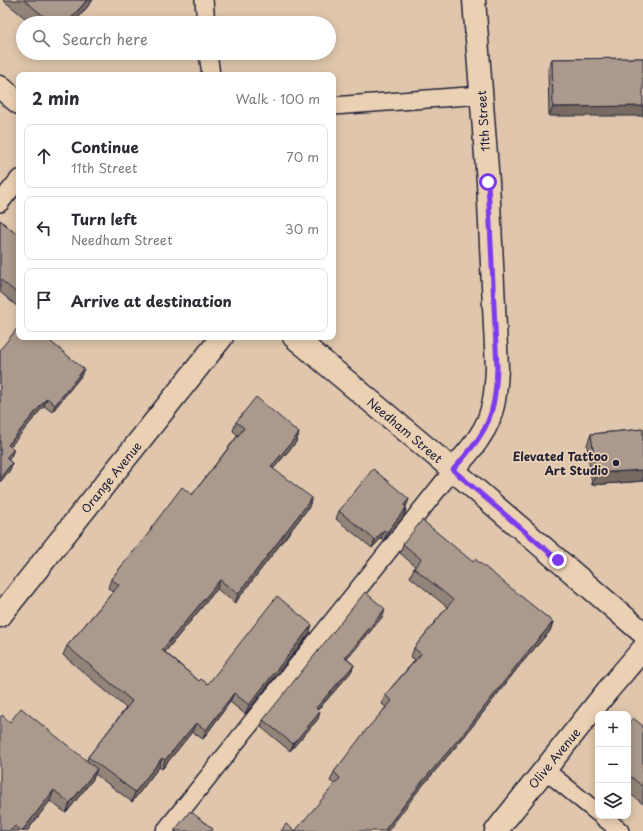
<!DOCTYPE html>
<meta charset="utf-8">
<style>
:root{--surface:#fff;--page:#f2f2f3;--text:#2b2b33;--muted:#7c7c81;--line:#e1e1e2}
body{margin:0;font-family:"Playpen Sans",sans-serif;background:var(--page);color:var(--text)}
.controls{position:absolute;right:12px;bottom:12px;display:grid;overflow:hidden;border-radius:8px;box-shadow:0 2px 10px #0003}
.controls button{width:36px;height:36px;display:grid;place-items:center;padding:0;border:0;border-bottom:1px solid var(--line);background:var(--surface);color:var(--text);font:20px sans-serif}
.stop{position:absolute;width:12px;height:12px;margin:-9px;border:3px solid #7c3aed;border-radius:50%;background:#fff}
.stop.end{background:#7c3aed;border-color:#fff;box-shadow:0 1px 4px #0008}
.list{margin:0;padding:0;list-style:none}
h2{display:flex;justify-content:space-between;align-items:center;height:52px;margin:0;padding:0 16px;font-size:17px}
h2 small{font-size:13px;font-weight:400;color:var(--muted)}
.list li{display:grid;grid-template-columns:26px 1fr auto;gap:12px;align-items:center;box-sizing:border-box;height:64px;margin:0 8px 8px;padding:0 8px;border:1px solid var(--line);border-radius:8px}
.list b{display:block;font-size:15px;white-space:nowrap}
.list p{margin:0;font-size:13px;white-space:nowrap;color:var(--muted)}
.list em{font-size:13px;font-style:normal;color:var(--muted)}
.icon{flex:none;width:22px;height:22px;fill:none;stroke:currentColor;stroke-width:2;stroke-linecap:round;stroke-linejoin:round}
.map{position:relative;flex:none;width:643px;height:831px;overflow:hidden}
.search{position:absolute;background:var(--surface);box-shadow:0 2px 10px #0003;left:16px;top:16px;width:320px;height:44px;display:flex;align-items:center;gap:10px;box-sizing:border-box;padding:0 14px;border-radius:22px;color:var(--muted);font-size:15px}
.panel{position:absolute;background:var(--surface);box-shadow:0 2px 10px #0003;left:16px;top:72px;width:320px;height:268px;border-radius:8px}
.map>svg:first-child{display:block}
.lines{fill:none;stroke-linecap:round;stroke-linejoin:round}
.lane-casing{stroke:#22223b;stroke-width:20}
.street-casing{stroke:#22223b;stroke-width:25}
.secondary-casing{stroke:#22223b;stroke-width:25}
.primary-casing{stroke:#22223b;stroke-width:25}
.lane{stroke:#ebd1b3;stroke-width:17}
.street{stroke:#ebd1b3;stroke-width:22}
.secondary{stroke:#ebd1b3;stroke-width:22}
.primary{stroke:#ebd1b3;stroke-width:22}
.wall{fill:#928478;stroke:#22223b}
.shaded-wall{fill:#776b62;stroke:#22223b}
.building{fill:#aa998c;stroke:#22223b}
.route{stroke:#7c3aed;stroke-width:5}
.poi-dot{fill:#22223b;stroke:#ebd1b3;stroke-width:1.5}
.labels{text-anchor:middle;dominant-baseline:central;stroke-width:3.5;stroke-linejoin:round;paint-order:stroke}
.street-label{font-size:12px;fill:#22223b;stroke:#ebd1b3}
.poi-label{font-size:12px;font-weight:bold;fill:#22223b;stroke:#ebd1b3;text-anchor:end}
</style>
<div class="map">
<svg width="643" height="831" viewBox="0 0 643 831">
<rect width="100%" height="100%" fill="#dfc6ac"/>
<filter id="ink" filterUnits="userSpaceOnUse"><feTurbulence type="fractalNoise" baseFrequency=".025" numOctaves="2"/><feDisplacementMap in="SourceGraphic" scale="8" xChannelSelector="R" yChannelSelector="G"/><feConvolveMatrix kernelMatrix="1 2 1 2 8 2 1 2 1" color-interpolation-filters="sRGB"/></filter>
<g filter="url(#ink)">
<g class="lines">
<defs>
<path id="lane" d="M204,0l2,23
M208,53l3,22
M333,106l148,-11
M0,203l19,-24
M545,770l53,43
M602,816l18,15
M165,831l288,-361"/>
<path id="street" d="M0,616l222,-279
M496,831l112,-141 35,-41"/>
<path id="secondary" d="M453,470c9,-11 20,-22 27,-34 14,-20 16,-44 17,-68l-9,-186 -14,-182"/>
<path id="primary" d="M0,87l19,16
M294,337l159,133 190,163"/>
</defs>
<use href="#lane" class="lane-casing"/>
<use href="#street" class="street-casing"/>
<use href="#secondary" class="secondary-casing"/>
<use href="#primary" class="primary-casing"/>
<use href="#lane" class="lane"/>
<use href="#street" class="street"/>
<use href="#secondary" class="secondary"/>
<use href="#primary" class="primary"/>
</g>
<path class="wall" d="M3,0h90l-19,23h-43z
M643,58l-94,58 -1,-47 4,-10z
M0,220l15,13 4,-4v79l-19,-16z
M52,343l29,33 -29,36 -8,-6 -34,40 1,11 -3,3 4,3 -2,7 -10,12v-132z
M236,422l63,11 -3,9 -23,27 36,38 -74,96 -18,-14 -52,63 34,29 9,3 101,-50 -64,80 -15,-12 -27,37 -11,-7 -30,37 -3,-2 -27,35 -37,-28 -2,5 -27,34 -16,-12 -23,30h-27l10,-109 77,39 1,-4 38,-49 -63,-53 4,-9 46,-54 -5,-4 3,-9 39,-47 1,-4 41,-33 46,-60 -5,-4z
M643,429v52l-51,4 -5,-40 4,-11z
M406,507v1l-2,8 -20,24 -3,-2 -9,10 -36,-29 3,-8z
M403,544l70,18 80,60 -3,9 -30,34 -56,72 -46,54 -84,-7 -4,-3 4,-9 52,-65 -4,-3 3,-9 30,-35 -4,-3 3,-9 33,-41 -37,-30 4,-9 1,-2 -15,-13z
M385,609l-2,7 -36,43 7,6 -3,7 -33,38v9l-28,32 -29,-24 2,-7z
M628,724l15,2v78l-15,-12z"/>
<path class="shaded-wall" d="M87,0h6l-19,23h-7z
M643,106v10h-94l4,-9z
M84,369l-3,7 -29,36 3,-7z
M47,398l-3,8 -38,46 2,-7z
M299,433l-3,9 -29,34 4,-9z
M14,449l-3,8 -7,8 2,-7z
M12,463l-2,7 -10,12v-4z
M643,470v11l-51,4 4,-12z
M312,498l-3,9 -74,96 3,-9z
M409,499l-3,8 -5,7 3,-9z
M406,508l-2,8 -20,24 3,-8z
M384,530l-3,8 -9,10 3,-8z
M220,580l-3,9 -58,70 3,-9z
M385,609l-2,7 -41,49 3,-7z
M553,622l-3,9 -30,34 -56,72 -46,54 -30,40h-4l38,-49 102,-126z
M312,625l-3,9 -64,80 4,-9z
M354,665l-3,7 -38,43 3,-7z
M234,693l-4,9 -27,37 3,-9z
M320,712l-2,7 -28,32 3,-7z
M196,723l-4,9 -30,37 3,-9z
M162,758l-3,9 -27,35 3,-10z
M97,769l-4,10 -27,34 4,-10z
M54,790l-4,11 -23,30h-5z"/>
<path class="building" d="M24,0h63l-20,23h-15z
M643,58v48l-90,1 -1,-48z
M0,220l15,13 4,-4v66l-19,-16z
M19,326v11h31l3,3 -2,2 33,27 -29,36 -8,-7 -39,47 6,4 -8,9 6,5 -12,15v-128z
M256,397l43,36 -28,34 41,31 -74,96 -18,-14 -58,70 37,31 2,-2 7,5 69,-88 35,29 -63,80 -15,-12 -28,37 -10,-7 -31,37 -3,-2 -27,34 -47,-35 44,-56 -65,-55 52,-61 -8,-6 41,-50 -1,-1 31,-41 10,8 52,-67 -8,-6z
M643,429v41l-47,3 -5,-39z
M373,469l36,30 -5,6 2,3 -19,24 -3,-2 -9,10 -36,-29z
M422,520l51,42 2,-3 78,63 -29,34 -56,72 -46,54 -38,49h-89l45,-53 -6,-6 32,-42 26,-29 -7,-6 36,-41 -7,-6 39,-48 -39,-32 7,-9 -18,-15z
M365,592l20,17 -40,49 9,7 -38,43 4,4 -27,32 -30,-24z
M21,708l76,61 -27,34 -16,-13 -32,41 -7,-5 -5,5h-10v-113l2,-3 8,7z
M633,718l10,8v61l-15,-13v-50z
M190,811l23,18 -1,2h-38z
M286,824l9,7h-14z"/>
</g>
<g class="lines" filter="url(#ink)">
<path class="route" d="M488,182l9,186c-1,24 -3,48 -17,68 -7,12 -18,23 -27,34l105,90"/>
</g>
<circle class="poi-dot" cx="616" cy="463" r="4"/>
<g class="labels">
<g class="street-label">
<text transform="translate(483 121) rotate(-94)">11th Street</text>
<text transform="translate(405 430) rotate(40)">Needham Street</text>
<text transform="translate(111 477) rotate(-51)">Orange Avenue</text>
<text transform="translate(554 758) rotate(-51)">Olive Avenue</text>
</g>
<g class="poi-label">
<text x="608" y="456">Elevated Tattoo<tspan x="608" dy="14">Art Studio</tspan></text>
</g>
</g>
</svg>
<div class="controls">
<button>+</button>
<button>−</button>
<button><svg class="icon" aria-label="layers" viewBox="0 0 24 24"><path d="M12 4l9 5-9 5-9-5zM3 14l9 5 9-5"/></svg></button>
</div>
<div class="stop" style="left:488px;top:182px"></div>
<div class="stop end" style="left:558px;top:560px"></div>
<div class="search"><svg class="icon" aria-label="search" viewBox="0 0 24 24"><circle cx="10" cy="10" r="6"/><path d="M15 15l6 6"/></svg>Search here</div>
<section class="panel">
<h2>2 min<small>Walk · 100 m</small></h2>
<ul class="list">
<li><svg class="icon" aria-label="ahead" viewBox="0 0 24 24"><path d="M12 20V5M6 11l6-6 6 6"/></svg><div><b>Continue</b><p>11th Street</p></div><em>70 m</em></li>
<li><svg class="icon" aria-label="left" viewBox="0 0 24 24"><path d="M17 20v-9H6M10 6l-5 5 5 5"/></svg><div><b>Turn left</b><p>Needham Street</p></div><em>30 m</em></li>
<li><svg class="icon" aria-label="arrive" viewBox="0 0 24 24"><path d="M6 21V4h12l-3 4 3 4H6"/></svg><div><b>Arrive at destination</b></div></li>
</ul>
</section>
</div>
